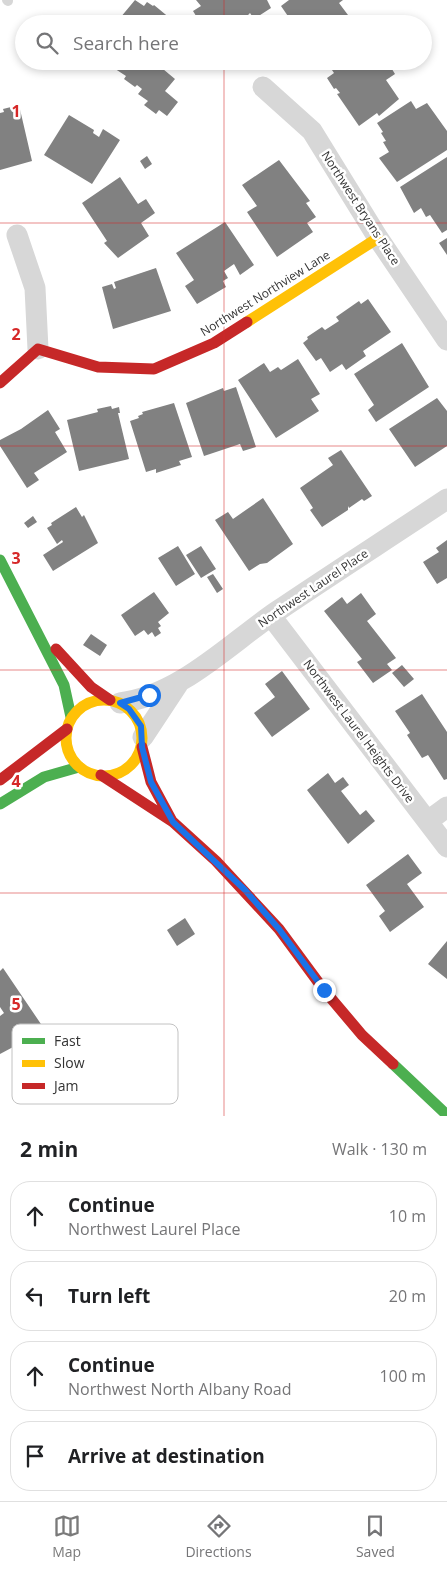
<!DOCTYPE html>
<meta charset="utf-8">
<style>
:root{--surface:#fff;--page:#f2f2f2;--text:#202124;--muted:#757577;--line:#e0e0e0;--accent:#7a7a7a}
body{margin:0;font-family:"Open Sans",sans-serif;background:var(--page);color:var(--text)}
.stop{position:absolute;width:15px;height:15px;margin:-11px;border:4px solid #1a73e8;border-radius:50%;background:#fff}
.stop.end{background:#1a73e8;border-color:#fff;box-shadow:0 1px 5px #0008}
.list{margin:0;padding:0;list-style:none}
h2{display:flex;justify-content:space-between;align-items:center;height:65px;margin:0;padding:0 20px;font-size:21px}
h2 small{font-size:16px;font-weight:400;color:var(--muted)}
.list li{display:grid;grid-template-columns:32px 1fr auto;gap:15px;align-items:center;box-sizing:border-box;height:70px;margin:0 10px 10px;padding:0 10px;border:1px solid var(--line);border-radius:20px}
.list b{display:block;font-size:19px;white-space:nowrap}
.list p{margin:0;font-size:16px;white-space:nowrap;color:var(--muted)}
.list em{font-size:16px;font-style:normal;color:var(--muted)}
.icon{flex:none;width:28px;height:28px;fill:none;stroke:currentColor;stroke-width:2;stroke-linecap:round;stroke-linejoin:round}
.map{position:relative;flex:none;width:447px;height:1116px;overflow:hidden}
.search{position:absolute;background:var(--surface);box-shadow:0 2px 8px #0003;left:15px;right:15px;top:15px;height:55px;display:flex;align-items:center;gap:12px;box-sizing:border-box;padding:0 18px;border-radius:28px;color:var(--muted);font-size:19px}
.sheet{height:385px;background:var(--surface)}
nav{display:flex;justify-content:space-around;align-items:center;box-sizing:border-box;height:70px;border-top:1px solid var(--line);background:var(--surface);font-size:14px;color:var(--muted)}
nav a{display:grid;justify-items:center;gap:2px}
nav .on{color:var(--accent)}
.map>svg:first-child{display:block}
.building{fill:#818181}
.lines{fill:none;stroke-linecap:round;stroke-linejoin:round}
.lane{stroke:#d7d7d7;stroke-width:10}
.street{stroke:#d7d7d7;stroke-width:21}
.fast{stroke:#4caf50;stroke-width:11}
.slow{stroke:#ffc107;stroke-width:11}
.jam{stroke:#c62828;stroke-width:11}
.route{stroke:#1a73e8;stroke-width:6}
.grid{fill:none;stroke:#d62828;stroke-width:1;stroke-opacity:0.55}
.labels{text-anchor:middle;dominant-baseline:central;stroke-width:5;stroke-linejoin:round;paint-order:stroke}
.street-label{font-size:12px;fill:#333;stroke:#fff}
.key{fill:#fff;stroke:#c2c2c2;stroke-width:1}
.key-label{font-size:14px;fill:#333}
.grid-label{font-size:16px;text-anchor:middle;font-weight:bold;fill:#d62828;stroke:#fff;stroke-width:5;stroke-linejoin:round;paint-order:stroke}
</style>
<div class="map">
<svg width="447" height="1116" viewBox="0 0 447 1116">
<rect width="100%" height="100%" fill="#fff"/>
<path class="building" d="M135,0l9,6 3,-4 6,4 1,-1 17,14 -4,5h-39l-8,-6z
M196,0h71l4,8 -17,11 -4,-6 -3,3 5,8h-51l-8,-13 8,-5z
M289,0h54l-4,3 9,12 -11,9h-47l2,-2 -11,-16z
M107,61h63l-7,8 12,10 -10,12 13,11 -11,14 -8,-6 -3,4 -12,-9 4,-4 -10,-7 4,-5 -5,-4 -2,2 -11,-8 2,-3 -20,-13z
M320,61h67l8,13 -9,6 13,19 -20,17 -2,-3 -18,13 -22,-32 3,-1 -4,-5 -2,1 -7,-11 7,-5 -4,-6 -4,3z
M411,101l5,8 11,-6 20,28v19l-50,32 -18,-24 10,-6 -6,-10 3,-1 -5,-8 2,-1 -6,-9z
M19,105l13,56 -32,9v-57l4,-1 -1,-3z
M69,115l25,15 -1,3 6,4 4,-8 17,11 -28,44 -48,-29z
M147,156l5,8 -7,5 -5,-8z
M447,157v73l-5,3 -12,-18 -4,2 -5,-9 -7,5 -14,-26z
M279,160l31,41 -4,2 10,14 -9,6 6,9 -36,25 -30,-45 10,-6 -15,-21z
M120,177l18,27 8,-5 9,14 -14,10 8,13 -31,22 -14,-15 3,-2 -25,-38z
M225,222l29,43 -14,10 -6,-11 -10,7 4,7 -5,3 3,6 -29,17 -12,-18 9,-6 -18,-27z
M447,238v17l-8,-12z
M156,268l15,43 -58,18 -11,-42 10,-3 2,5 2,-1 -2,-6z
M368,299l23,33 -28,19 3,5 -20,14 -4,-6 -12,8 -9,-14 -5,3 -13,-18 5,-4 -1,-2 15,-10 3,3 14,-9 -3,-4 23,-16 2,3z
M402,343l27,44 -53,35 -8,-12 6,-5 -20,-31z
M298,359l22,35 -9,5 8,12 -43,27 -38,-58 26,-17 6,9 8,-5 3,3z
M236,387l20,60 -13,4 -3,-7 -36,12 -18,-53 37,-15 1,3z
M437,398l10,13v35l-32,21 -26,-38z
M174,403l18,54 -13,4 2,4 -25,8v-4l-10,3 -16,-51 9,-3 -1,-2 5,-2 -1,-2z
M111,406l1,3 7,-2 1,6h-2l11,46 -50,12 -12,-51 31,-8 -1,-3z
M48,410l12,19 -5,3 12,20 -33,21 5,7 -12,8 -27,-42v-6l21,-11z
M341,450l31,46 -8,5 -2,-2 -13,9 -1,-2v4l-26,17 -12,-17 3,-2 -13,-20 33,-23 -5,-7z
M263,498l30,46 -26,19 -7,1 -11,7 -34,-51 13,-8 5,7z
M76,507l6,10 2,-2 14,28 -45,28 -10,-16 20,-13 -1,-2 -5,4 -10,-16 5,-3 -1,-2z
M33,516l4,6 -9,6 -4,-5z
M447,540v38l-10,6 -14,-22 16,-10 -3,-4z
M178,546l17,28 -19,12 -18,-28z
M201,546l15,23 -15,9 -15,-23z
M213,574l10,15 -6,4 -10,-16z
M154,592l15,21 -11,9 3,4 -3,2 3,5 -6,4 -3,-5 -4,3 -4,-5 -9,6 -14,-21z
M361,593l15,21 -9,7 29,37 -9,6 5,6 -19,13 -16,-21 5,-3 -38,-48 18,-14 5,7z
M91,634l16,11 -7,11 -17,-11z
M402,665l12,14 -10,8 -12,-14z
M282,671l28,38 -38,28 -18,-24 21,-16 -10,-13z
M422,694l25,38v47l-3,1 -16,-25 -6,3 -15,-23 3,-2 -15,-22z
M328,773l7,10 8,-6 6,8 -8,6 19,24 6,-5 9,11 -27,23 -41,-54z
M408,854l14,19 -15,11 17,23 -34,25 -11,-16 6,-5 -19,-26z
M185,918l10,16 -18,12 -10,-16z
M447,941v38l-19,-15z
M3,968l42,62 3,-2 6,9 -31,21 -8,-12 -15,8v-38l4,-3 -4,-6v-36z"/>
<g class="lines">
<path class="lane" d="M7,0l1,1"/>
<path class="street" d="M263,87l49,44 66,107 69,102
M17,235l18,53 3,61
M271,616l176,231
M120,703c60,-8 108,-58 156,-91 56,-38 114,-75 171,-113
M143,737l35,-53
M428,821l19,-14"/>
<path class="fast" d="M0,560l64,125 7,32
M0,804l44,-27 35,-10
M393,1064l54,51"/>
<path class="slow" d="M247,322l131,-84
M66 738a38 38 0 1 1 76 0a38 38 0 1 1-76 0Z"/>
<path class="jam" d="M0,383l38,-34 60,18 56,2 60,-26 33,-21
M56,649l35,38 19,13
M142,747l9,35 21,39
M101,775l72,47 43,39 63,68 45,61 38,45 31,29
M0,780l67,-51"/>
</g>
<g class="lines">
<path class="route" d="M149,695l-29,8 9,6 12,17 1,21 9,35 22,40 72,68 34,39 45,61"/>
</g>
<path class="grid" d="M224,0v24M224,61v1055M0,223h447M0,446h447M0,670h447M0,893h447"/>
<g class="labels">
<g class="street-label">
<text transform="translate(361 208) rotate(57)">Northwest Bryans Place</text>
<text transform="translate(265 293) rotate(-32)">Northwest Northview Lane</text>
<text transform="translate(313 588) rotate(-34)">Northwest Laurel Place</text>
<text transform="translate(359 731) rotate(53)">Northwest Laurel Heights Drive</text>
</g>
</g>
<rect x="12" y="1024" width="166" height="80" rx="8" class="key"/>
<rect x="22" y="1038" width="23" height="6" fill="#4caf50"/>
<rect x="22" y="1060" width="23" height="7" fill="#ffc107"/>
<rect x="22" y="1083" width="23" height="6" fill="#c62828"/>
<g class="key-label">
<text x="54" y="1046">Fast</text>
<text x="54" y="1068">Slow</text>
<text x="54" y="1091">Jam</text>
</g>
<g class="grid-label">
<text x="16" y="117">1</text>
<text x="16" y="340">2</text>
<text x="16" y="564">3</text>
<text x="16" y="787">4</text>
<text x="16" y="1010">5</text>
</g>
</svg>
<div class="stop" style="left:149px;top:695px"></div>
<div class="stop end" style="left:324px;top:990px"></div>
<div class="search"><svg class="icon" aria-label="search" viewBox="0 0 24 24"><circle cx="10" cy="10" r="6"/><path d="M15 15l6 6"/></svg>Search here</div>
</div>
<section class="sheet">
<h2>2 min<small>Walk · 130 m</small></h2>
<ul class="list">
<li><svg class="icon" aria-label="ahead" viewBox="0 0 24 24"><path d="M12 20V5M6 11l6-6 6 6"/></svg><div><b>Continue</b><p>Northwest Laurel Place</p></div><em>10 m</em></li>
<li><svg class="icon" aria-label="left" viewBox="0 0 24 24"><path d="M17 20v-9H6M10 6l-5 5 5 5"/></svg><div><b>Turn left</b></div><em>20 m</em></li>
<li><svg class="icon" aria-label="ahead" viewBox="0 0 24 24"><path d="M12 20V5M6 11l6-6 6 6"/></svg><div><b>Continue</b><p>Northwest North Albany Road</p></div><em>100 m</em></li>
<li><svg class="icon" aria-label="arrive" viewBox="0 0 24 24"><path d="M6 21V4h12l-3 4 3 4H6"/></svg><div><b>Arrive at destination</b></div></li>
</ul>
</section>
<nav>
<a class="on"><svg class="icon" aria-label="map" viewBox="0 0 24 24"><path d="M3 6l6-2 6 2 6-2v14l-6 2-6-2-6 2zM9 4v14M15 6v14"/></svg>Map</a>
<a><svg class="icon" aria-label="directions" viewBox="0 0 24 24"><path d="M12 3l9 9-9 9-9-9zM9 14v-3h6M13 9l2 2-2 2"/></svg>Directions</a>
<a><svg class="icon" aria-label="saved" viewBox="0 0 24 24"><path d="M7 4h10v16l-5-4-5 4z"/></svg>Saved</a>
</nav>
